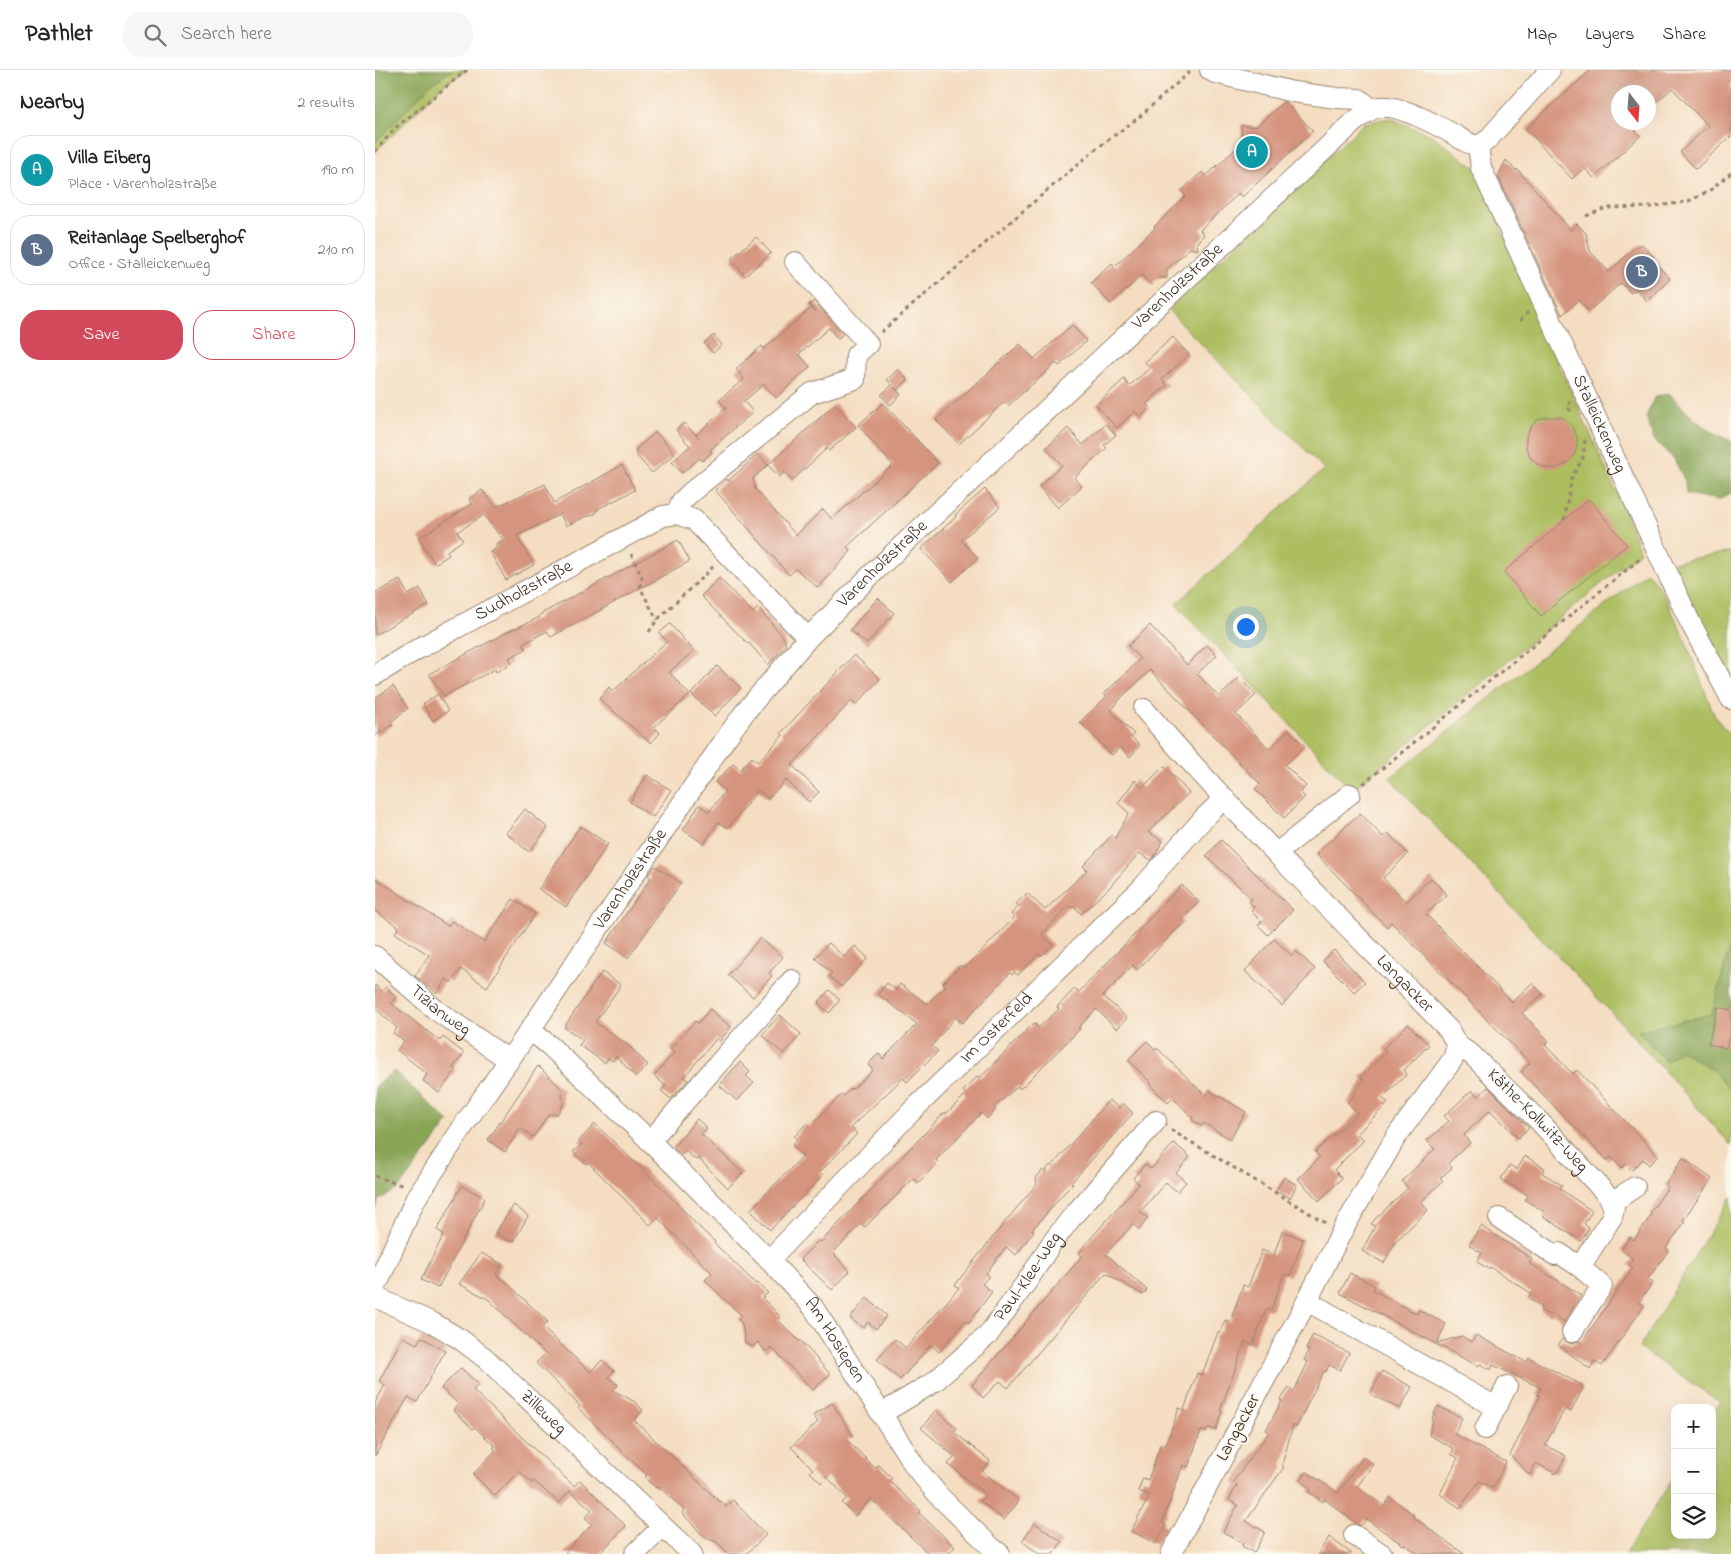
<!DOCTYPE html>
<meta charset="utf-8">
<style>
:root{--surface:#fff;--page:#f6f6f6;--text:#202124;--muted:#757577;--line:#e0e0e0;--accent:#d1495b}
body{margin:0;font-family:"Indie Flower",sans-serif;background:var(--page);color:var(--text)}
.controls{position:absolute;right:15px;bottom:15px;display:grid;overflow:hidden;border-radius:10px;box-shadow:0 5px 20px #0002}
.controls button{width:45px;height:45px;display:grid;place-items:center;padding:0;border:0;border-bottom:1px solid var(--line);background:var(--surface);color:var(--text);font:25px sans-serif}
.compass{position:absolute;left:1236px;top:15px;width:45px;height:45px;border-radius:50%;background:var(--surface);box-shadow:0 5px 20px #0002;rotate:163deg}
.you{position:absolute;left:870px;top:556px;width:18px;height:18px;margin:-12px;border:4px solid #fff;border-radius:50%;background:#1a73e8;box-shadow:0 0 0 8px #1a73e833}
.badge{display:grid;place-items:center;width:32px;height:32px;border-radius:50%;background:var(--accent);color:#fff;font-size:16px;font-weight:700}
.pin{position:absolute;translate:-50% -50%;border:2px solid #fff;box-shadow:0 1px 5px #0006}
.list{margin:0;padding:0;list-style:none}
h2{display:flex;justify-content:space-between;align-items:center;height:65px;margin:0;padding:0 20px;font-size:21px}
h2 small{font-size:16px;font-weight:400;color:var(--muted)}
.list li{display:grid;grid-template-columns:32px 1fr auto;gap:15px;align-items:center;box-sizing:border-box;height:70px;margin:0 10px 10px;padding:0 10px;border:1px solid var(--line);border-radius:20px}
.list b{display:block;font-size:19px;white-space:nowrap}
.list p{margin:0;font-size:16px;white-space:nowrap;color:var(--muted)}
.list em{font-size:16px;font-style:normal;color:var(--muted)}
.actions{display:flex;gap:10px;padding:15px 20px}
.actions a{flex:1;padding:11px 0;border:1px solid var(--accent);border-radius:20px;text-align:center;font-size:18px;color:var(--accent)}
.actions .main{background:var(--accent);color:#fff}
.icon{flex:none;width:28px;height:28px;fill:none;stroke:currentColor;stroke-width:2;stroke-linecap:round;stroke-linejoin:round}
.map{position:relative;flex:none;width:1356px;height:1484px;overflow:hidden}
header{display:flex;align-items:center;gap:30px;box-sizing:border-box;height:70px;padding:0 25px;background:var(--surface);border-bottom:1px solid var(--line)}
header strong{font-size:24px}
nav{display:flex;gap:28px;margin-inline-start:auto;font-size:18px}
.search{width:350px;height:45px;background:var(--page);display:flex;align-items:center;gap:12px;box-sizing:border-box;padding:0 18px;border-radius:20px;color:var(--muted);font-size:19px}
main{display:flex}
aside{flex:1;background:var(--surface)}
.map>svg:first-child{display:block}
.green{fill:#acbe61;stroke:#747440}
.forest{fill:#89a557;stroke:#62683a}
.building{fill:#d5947e}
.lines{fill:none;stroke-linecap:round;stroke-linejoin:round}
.minor-casing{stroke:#988470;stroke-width:22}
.path{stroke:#988470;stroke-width:3;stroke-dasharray:4 4;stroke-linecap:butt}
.minor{stroke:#fff;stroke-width:20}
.labels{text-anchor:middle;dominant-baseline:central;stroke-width:4;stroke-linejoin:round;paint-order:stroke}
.street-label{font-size:18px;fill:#3b2a1e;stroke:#fbf7ec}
</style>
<header>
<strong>Pathlet</strong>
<div class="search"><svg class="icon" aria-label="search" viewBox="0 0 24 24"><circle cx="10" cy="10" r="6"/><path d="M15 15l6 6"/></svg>Search here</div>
<nav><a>Map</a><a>Layers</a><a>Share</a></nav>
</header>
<main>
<aside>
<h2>Nearby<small>2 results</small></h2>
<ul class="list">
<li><span class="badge" style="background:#0f9aa8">A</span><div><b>Villa Eiberg</b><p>Place · Varenholzstraße</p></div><em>190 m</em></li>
<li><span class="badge" style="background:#5c6f8a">B</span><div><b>Reitanlage Spelberghof</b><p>Office · Stalleickenweg</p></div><em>210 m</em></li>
</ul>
<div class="actions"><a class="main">Save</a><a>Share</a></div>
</aside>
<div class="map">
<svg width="1356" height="1484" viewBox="0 0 1356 1484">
<rect width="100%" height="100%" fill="#fbf7ec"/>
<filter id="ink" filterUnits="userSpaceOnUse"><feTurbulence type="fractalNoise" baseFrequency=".02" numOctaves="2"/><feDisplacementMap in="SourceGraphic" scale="10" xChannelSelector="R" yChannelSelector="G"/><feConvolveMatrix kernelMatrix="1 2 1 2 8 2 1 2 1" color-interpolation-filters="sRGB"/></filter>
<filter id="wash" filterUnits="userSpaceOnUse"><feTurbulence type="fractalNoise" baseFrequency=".0096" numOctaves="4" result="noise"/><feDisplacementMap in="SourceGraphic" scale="20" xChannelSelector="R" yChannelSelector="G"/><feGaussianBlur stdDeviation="1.12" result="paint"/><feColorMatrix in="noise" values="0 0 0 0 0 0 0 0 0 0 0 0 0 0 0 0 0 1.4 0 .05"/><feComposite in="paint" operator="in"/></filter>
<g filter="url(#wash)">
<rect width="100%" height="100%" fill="#f4ddc1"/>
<path class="green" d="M0,0h92l-25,16 -67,66z
M1015,48l43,18 43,32 59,143 89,198 16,43 -288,238 -176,-186 148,-135 -156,-159 196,-187z
M1356,482v130l-58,-120z
M1272,502l16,21 19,39 33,85 16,19v409l-108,-120 -233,-247z
M1356,1127v357h-106l50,-79v60h37v-120l8,-13 -81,-54z"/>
<path class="forest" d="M0,0h77l-22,15 -55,58z
M1295,324c21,24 32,34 61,47v52l-12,7 -33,-6 -1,-13 -11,-22 -20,-19 -8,-23 9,-21z
M1356,872v148l-18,-20 -33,-20 -14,12 -28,-31 74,-17z
M19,1001l55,51 -51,67 -19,11 -4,9v-123z"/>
<g id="blocks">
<path class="building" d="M1216,0h140v66l-35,33 -16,-17 28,-26 -36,-38 -23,21v-17h-30v30h9l12,14 -46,42 -10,-10 -12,11 -46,-50z
M908,32l3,1 27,28 -71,66 -3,-4 -39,37 4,5 -7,7 1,8 -8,-2 -23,21v9h-9l-7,7 -9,-10 -31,29 -20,-21 21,-20 3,3 40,-38 -1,-1 32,-31 -5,-5 21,-19 4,4 36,-33 -1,-18 15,2z
M1131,90l10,11 1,-2 54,61 6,-6 9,9 4,18 19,21 29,-27 1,1 3,-2 12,13 -2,2 18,20 -23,22 -11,-12 -5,4 -10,-10 -32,28 -10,-11 -17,15 -64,-139z
M381,167l15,16 -26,23 -14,-17z
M439,231l29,33 -5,5 -9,-11 -30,26 11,13 -34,31 -12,-14 -20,17 9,11 -43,38 2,2 -10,9 -2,-3 -18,15 -10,-11 18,-16 -14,-16 8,-7 15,15 -3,-3 30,-27 -7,-8 25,-21 -8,-10 26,-23 2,3 47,-41 4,3 -6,-6z
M697,255l14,16 -27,25 -3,-3 -48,43 -4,-4 -45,42 -23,-24 84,-76 14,15z
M339,265l8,10 -9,8 -9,-10z
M798,267l16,18 -27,24 5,6 -21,19 4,4 -10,9 -5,-6 -18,17 -21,-23 28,-26 5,7 21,-18 -5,-6z
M523,299l10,11 -11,10 -3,-3 7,8 -11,10 -9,-10 11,-10 -5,-5z
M508,333l55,60 -91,84 4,4 -33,37 -22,-19 -7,6 -74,-85 12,-11 1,2 30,-27 10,11 -15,13 2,11 41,46 27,-26 9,10 61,-54 -35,-40z
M460,334l21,23 -27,24 -2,-3 -35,33 -7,-9 -6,5 -11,-12z
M1172,347h16l10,11 4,9v10l-3,9 -8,8 -10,4h-9l-10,-4 -7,-7 -4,-10v-10l4,-9 7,-8z
M731,354l10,11 -12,10 3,3 -33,30 8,8 -24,22 -19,-22 23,-21 -16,-17 22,-20 15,17z
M281,362l19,22 -23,19 -16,-18v-6z
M247,395l13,25 -37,19 -3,5 -10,3 -19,9 -6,-12 -43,22 17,29 -28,15 -16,-28 7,-4 -1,-4 7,-4 -19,-25 -27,17 6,8 -16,11 2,4 -14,9 -16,-26 53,-34 -3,-5 13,-9 14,17 49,-23 9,19z
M610,419l15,18 -39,33 17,18 -26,24 -31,-33 35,-32 -1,-2z
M1214,429l38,46 -86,71 -37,-44z
M303,470l12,21 -139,76 -4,-6 -24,13 3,5 -17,9 3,5 -16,9 -1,-3 -51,27 -15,-22 86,-46v1l25,-12 -1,-2z
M344,508l34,35 5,-5 27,31v7l-17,19 -19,-22 -1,1 -47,-48z
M25,510l8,15 12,-7 9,17 -24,13v-1l-30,18v-42z
M503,528l16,15 -27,31 -17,-14z
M295,554l24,27 -25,21 21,23 -36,32 6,6 -9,10 -52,-44 10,-12 4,4 54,-50 -8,-8z
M775,555l37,40 20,-20 10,10 -20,19 22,23 20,-19 17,17 -20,19 33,35 20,-19 16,16 -20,19 21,21 -6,6 5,5 -21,21 -29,-29 5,-5 -110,-114 -28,27 -11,14 23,23 -3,3 9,8 -10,12 -10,-10 -8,8 -32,-33 27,-26 -3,-2 36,-35 -12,-13z
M479,585l26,24 -24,26 -5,-4 -59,64 27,27 -10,10 -23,-22 -18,19 -10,-9 -30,38 -10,-6 -14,22 -21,-14 16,-25 10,7 16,-21 -10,-9 18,-18 7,6 12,-13 6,5 25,-27 -2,-2z
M342,596l24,22 -26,28 -24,-22z
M18,616l15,22 -17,14 2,3 -18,11v-38z
M63,624l10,17 -15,10 -10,-17z
M789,696l25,27 -41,39 15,9 -9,16 -3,3 -12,-7 -31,36 -27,25 -7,-8 -2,2 -3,-2 -27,28 11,11 -12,11 -2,-2 -21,21 -4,-3 -2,3 -2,-2 -48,50 -7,-6 -23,29 6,5 -31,31 -4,-4 -52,49 6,7 -37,38 3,3 -53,55 -20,-20 53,-54 -11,-11 5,-6 -3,-2 12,-13 3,3 32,-32 2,1 9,-8 1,1 20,-19 -5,-5 5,-6 6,-5 4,5 34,-35 -39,-30 9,-11 9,7 4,-6 27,20 19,-18 -3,-3 18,-18 2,3 7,-5 44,-45 -3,-4 8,-8 -3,-2 11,-11 18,17 42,-40 -4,-4 29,-31 3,3 14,-25 -11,-10 17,-23 7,8z
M272,705l24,15 -18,27 -23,-15z
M150,739l23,19 -19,24 -23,-19z
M985,743l23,24 5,-4 20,21 -25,24 23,24 25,-24 16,17 -21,19 86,88 20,-19 11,11 -21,19 27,28 -4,4 28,29 4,-4 81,86 -9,9 -6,-6 -11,11 -6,-6 -5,4 -10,-11 -4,3 -86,-88 9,-9 -139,-141 -4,5 -71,-73z
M205,756l28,18 -42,63 -27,-18z
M846,770l72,70 -25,25 -10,-10 4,-3 -11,-11 3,-4 -5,-5 3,-3 -46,-43z
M280,796l26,17 -53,75 -22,-15 45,-65 -3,-3z
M0,808l73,48 4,-5 32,21 29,-43 22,15 -48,73 -26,-18 -10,14 -5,-4 -9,14 -22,-17 14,-21 -34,-22 4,-6 -24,-16z
M807,815l17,17 -18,18 2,3 -46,47 -4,-5 -30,31 24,22 -10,11 -21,-20 -18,19 2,1 -60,60 -2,-3 -24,21 2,2 -9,10 -6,-6 -45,47 2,2 -20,21 -4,-5 -49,49 -4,-3 -28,29 17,18 -18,19 -32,-31 19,-19 2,2 124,-130 1,2 20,-20 -3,-3 15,-15 2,2 54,-55 4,5 21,-19 -2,-2 18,-19 4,4z
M385,868l23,19 -14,16 3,3 -19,21 -25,-22z
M899,869l18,17 4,-5 19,18 -33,37 -37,-35z
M454,873l15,14 11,-11 13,12 -27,29 -12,-11 3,-3 -17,-15z
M959,880l31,32 -11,10 -31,-31z
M227,902l19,13 -26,37 33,23 20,20 -12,12 -20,-21 -3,5 -5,-3 -3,5 -26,-18 4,-5 -19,-13z
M0,915l7,6 4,-4 10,10 -5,6 49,38 3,-4 21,16 -11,15 3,2 -17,23 -16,-12 4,-7 -30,-24 7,-9 -11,-8 4,-5 -22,-20z
M454,920l11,10 -11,13 -11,-10z
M1343,937l13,3v19l-5,19 -18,-4z
M335,939l21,18 -12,15 -3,-3 -32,38 4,3 -17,19 -10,-8 5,-5 -12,-10 20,-23 -4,-4 25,-28 3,2z
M405,945l21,19 -17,20 -22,-19z
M1033,954l21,21 -25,25 3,4 -25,24 6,5 -31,31 7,6 -30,30 8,8 -23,23 -21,-22 22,-22 -5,-5 43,-39 -11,-11 5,-5 12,-17 -3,-3 25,-25 -3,-3z
M772,971l9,9 1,-2 49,48 3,-6 37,22 -16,27 -26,-16 -2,3 -10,-6 1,-2 -20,-20 -5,5 -19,-19 2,-1 -23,-23z
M365,992l10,10 -4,4 8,7 -17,18 -18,-16z
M163,996l26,25 -2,3 1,11 -6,9h-8l-16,23 -13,-9 -15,24 -17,-12z
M1113,1017l41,41 -11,10 -28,-28 -26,25 6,8 -22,20 4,5 -12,10 3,3 -22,21 7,8 -32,31 -12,22 -22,-12 13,-25 -4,-2 5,-6 32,-30 -6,-7 33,-32 -8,-8 22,-20 -5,-5 28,-26 6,7z
M734,1030l10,8 4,-5 10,10 -62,70 2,1 -9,9 -32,37 2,1 -18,24 -10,-8 -20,26 3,3 -7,8 10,8 -24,31 -3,-2 -26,31 -8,-7 -31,35 -23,-21 18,-20 11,9 53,-60 -4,-3 49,-62 33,-39 -1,-6 7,-8 2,2 5,-7 2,1z
M322,1049l10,9 -6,6 42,39 -15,15 -30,-30 -2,2 -10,-9 -5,4 -8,-8z
M220,1054l68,65 33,35 19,18 -1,1 42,41 2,-1 10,10 -6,5 19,19 -3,3 21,21 1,-1 9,10 21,24 -17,16 -42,-43 -5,5 -8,-10 -5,5 -8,-4 -3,-19 -4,-5 4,-3 -37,-36 7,-7 -54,-55 -8,7 -62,-63 -2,2 -13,-12 9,-8 -3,-3z
M799,1073l16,14 -14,16 10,9 -9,10 -11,-10 -26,30 8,6 -9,12 -6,-6 -27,30 41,36 -4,5 -37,-22 -98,115 -8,-7 -17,17 -11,-13 101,-118 9,-11 -3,-3 5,-7 55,-62 -6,-6 12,-14 6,5z
M1150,1086l20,12 -3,5 20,12 -2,4 32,22 -8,13 5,4 -8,13 -38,-25 2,-4 -20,-12 3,-5 -27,-16 9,-14 7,5z
M1308,1088l29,21 -29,41 2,2 -19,26 3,2 -21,29 5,3 -14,20 5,4 -42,60 -8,-5 -4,8 -32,-24 4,-6 9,5 8,-3 2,2 52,-75 -4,-3 4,-6 -12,-9 9,-13 4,3 18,-26 -2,-1 18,-26 -3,-2z
M909,1107l13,8 -7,13 -14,-8z
M87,1116l23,12 -47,90 -17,-8 23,-46 -7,-4z
M139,1135l14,11 -14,25h-5l-14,-8z
M1106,1156l51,33 -3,4 52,32 -17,27 -11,-9 -4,2 -9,-5 2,-3 -14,-9 3,-5 -41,-26 -1,2 -12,-7 5,-9 -13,-8z
M907,1161l21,8 -13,37 -6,-2 -13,36 -5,-1 -13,36 -8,-3 -25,69h2l-6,19 -8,-2 -2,4 -5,-1 -13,36 -5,-2 -21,58 4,3 -10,18 -25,-13 19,-36 -12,-4 5,-13 5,2 13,-37 5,2 13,-37 5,2 13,-37 5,2 16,-43 2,1 5,-13 5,2 13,-37 5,2 14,-37 12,5z
M106,1183l21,11 -6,11 8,5 44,42 -6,5 48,45 12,-12 12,11 -6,6 10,8 -5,5 22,12 8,8 -9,10 86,82 1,-1 5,6 7,-7 33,35 -20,19h-17l-12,-12 -12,-4 -23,-25 2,-3 -26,-24 -2,2 -11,-10 2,-3 -34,-32 1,-1 -36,-34 2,-2 -44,-43 9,-9 -57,-55 -29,-15z
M975,1203l25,13 -2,4 44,24 2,-4 27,14 -9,19 25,-7 10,6 4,-7 50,27 3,-4 53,27 -1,2 2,1 -12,24 -6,-3 -20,36 21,11 -10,18 -20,-11 -6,12 -20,-20 30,-59 -3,-1 4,-7 -48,-23 -2,5 -11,-6 -2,2 -138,-73z
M492,1228l20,18 -11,13 -8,-7 -5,6 -13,-10z
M938,1265l36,18 -9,17 -11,-5 -3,7 -2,-1 -28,56 -3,-2 -11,40 2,2 -38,54 19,11 -11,21 -12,-7 1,-3 -20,-11 15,-27 -9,-5 8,-15 -4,-3 36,-50 -3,-2 16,-29 -2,-1 9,-12 5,3 14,-29 -4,-2 5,-10 -3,-1z
M28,1267l14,7 4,-7 24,14 -28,51 -9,-5 -33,59v-53l10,-18 -6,-4z
M86,1298l17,16 -5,6 59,57 42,39 6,-6 46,46 -27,28h-35l28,-30 -7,-6 7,-8 -22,-19 1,-1 -12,13 -25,-22 -2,2 -13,-12 -24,25 -22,-22 23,-24 -3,-2 2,-2 -10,-9 -10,-10 -2,2 -20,-19 5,-6 -17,-16z
M1007,1301l30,16 -12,22 -30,-15z
M457,1333l21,33 -6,4 28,28 4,-3 13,13 -3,3 32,30 -2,2 36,34 -7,7h-19l-58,-55 -16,17 -13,-13 5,-5 -20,-21 -6,6 -11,-11 3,-3 -22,-22 27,-25 -5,-7z
M1063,1336l24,12 -8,16 52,28 -13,26 -14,-7 -19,27 -20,-14 18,-36 -7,-4 3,-5 -25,-14 4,-16 -1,-1z
M561,1340l21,18 -3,4 36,29 -8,10 37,30 -15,19 -24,-19 6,-6 -38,-31 7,-7 -34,-29z
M988,1387l10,7 -16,23 27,19 6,-9 24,18 -1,2 51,37h-45l-15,-10 -1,1 -37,-26 -5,7 -2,-1 -35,-26 -1,3 -14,-10 2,-3 -11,-8 7,-9 31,21z
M660,1453l27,19 -9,12h-14l-17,-13z
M954,1467l23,17h-34z"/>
</g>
</g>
<g filter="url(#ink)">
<use href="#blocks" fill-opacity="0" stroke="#988470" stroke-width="1"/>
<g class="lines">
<defs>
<g id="minor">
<path d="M835,0l5,3 78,19 44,6 22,1 13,10"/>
<path id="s1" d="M1103,75l3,23 208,452 42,79"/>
<path d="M302,444l4,-12 9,-9 122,-100 43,-14 1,-24 12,-11 -73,-82"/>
<path id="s2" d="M0,605l41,-25 247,-134 14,-2 17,6 114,118"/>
<path id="s3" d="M769,639c96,112 202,215 305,321l8,15 -4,14 -57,78 -55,96 -34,68 -136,253"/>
<path d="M902,783l73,-59"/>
<path id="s4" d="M0,886l62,55 72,49"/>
<path id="s5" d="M155,960l19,15 101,96 119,119 44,47 103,161 24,29 51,50 9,7"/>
<path id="s6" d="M1082,975l15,10 68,67 69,75 5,12 -2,8 -32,50"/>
<path d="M275,1071l142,-161"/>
<path d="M1237,1132l23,-15"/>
<path d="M1124,1148l56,37 4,-2 21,14 22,19 -30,46"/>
<path id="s7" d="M394,1190l142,-148 229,-222 64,-72 21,-20"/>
<path id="s8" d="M0,1219l40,-89 51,-78 64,-92 196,-292 19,-26 63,-74 70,-70 476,-446c8,-6 16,-14 27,-15 17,-3 56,18 72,27 7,4 16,11 24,11 6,0 9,-4 13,-8l60,-67"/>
<path id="s9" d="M0,1227l58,26 27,16 25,19 207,196"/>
<path d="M932,1231l189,106"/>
<path id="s10" d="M506,1344l53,-32 54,-47 40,-55 23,-36 21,-27 84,-96"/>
<path d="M1110,1359l22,-43"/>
<path d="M979,1465l28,19"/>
<path d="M260,1484l27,-27"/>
</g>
</defs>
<use href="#minor" class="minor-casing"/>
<path class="path" d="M0,82l19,-23 73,-59
M1211,146l20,-8 44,-1 37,-5 22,-11 22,-18
M1145,251l8,-9
M506,262l215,-183 42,-31 54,-48
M1196,332l-4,3 5,9
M1189,450l8,-43 11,-19 2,-18
M256,484l11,23 -2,10 17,33
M274,562l8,-12 57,-54
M988,714l278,-226
M796,1060l155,93
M0,1106l29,10"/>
<use href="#minor" class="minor"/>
</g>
</g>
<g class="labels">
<g class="street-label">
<text stroke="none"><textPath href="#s8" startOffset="1294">Varenholzstraße</textPath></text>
<text stroke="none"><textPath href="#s1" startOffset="305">Stalleickenweg</textPath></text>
<text stroke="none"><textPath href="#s8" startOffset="889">Varenholzstraße</textPath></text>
<text stroke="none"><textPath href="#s2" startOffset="171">Sudholzstraße</textPath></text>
<text stroke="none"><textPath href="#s8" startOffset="484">Varenholzstraße</textPath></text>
<text stroke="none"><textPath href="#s3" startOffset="379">Langacker</textPath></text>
<text stroke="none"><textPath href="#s4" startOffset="85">Tizianweg</textPath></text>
<text stroke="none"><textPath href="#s7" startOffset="325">Im Osterfeld</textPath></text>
<text stroke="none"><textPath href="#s6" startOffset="111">Käthe-Kollwitz-Weg</textPath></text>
<text stroke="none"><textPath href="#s10" startOffset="204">Paul-Klee-Weg</textPath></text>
<text stroke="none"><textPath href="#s5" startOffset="436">Am Hosiepen</textPath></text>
<text stroke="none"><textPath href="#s9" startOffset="206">Zilleweg</textPath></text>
<text transform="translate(864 1358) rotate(-62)">Langacker</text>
</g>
</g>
</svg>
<div class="controls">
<button>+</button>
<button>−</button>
<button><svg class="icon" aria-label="layers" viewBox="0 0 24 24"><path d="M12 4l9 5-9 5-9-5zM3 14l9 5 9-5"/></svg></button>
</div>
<svg class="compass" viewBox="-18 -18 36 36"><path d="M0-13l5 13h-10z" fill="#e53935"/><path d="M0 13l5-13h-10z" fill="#757577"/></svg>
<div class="you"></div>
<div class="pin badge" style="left:877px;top:82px;background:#0f9aa8">A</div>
<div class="pin badge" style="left:1267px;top:202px;background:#5c6f8a">B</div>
</div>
</main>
